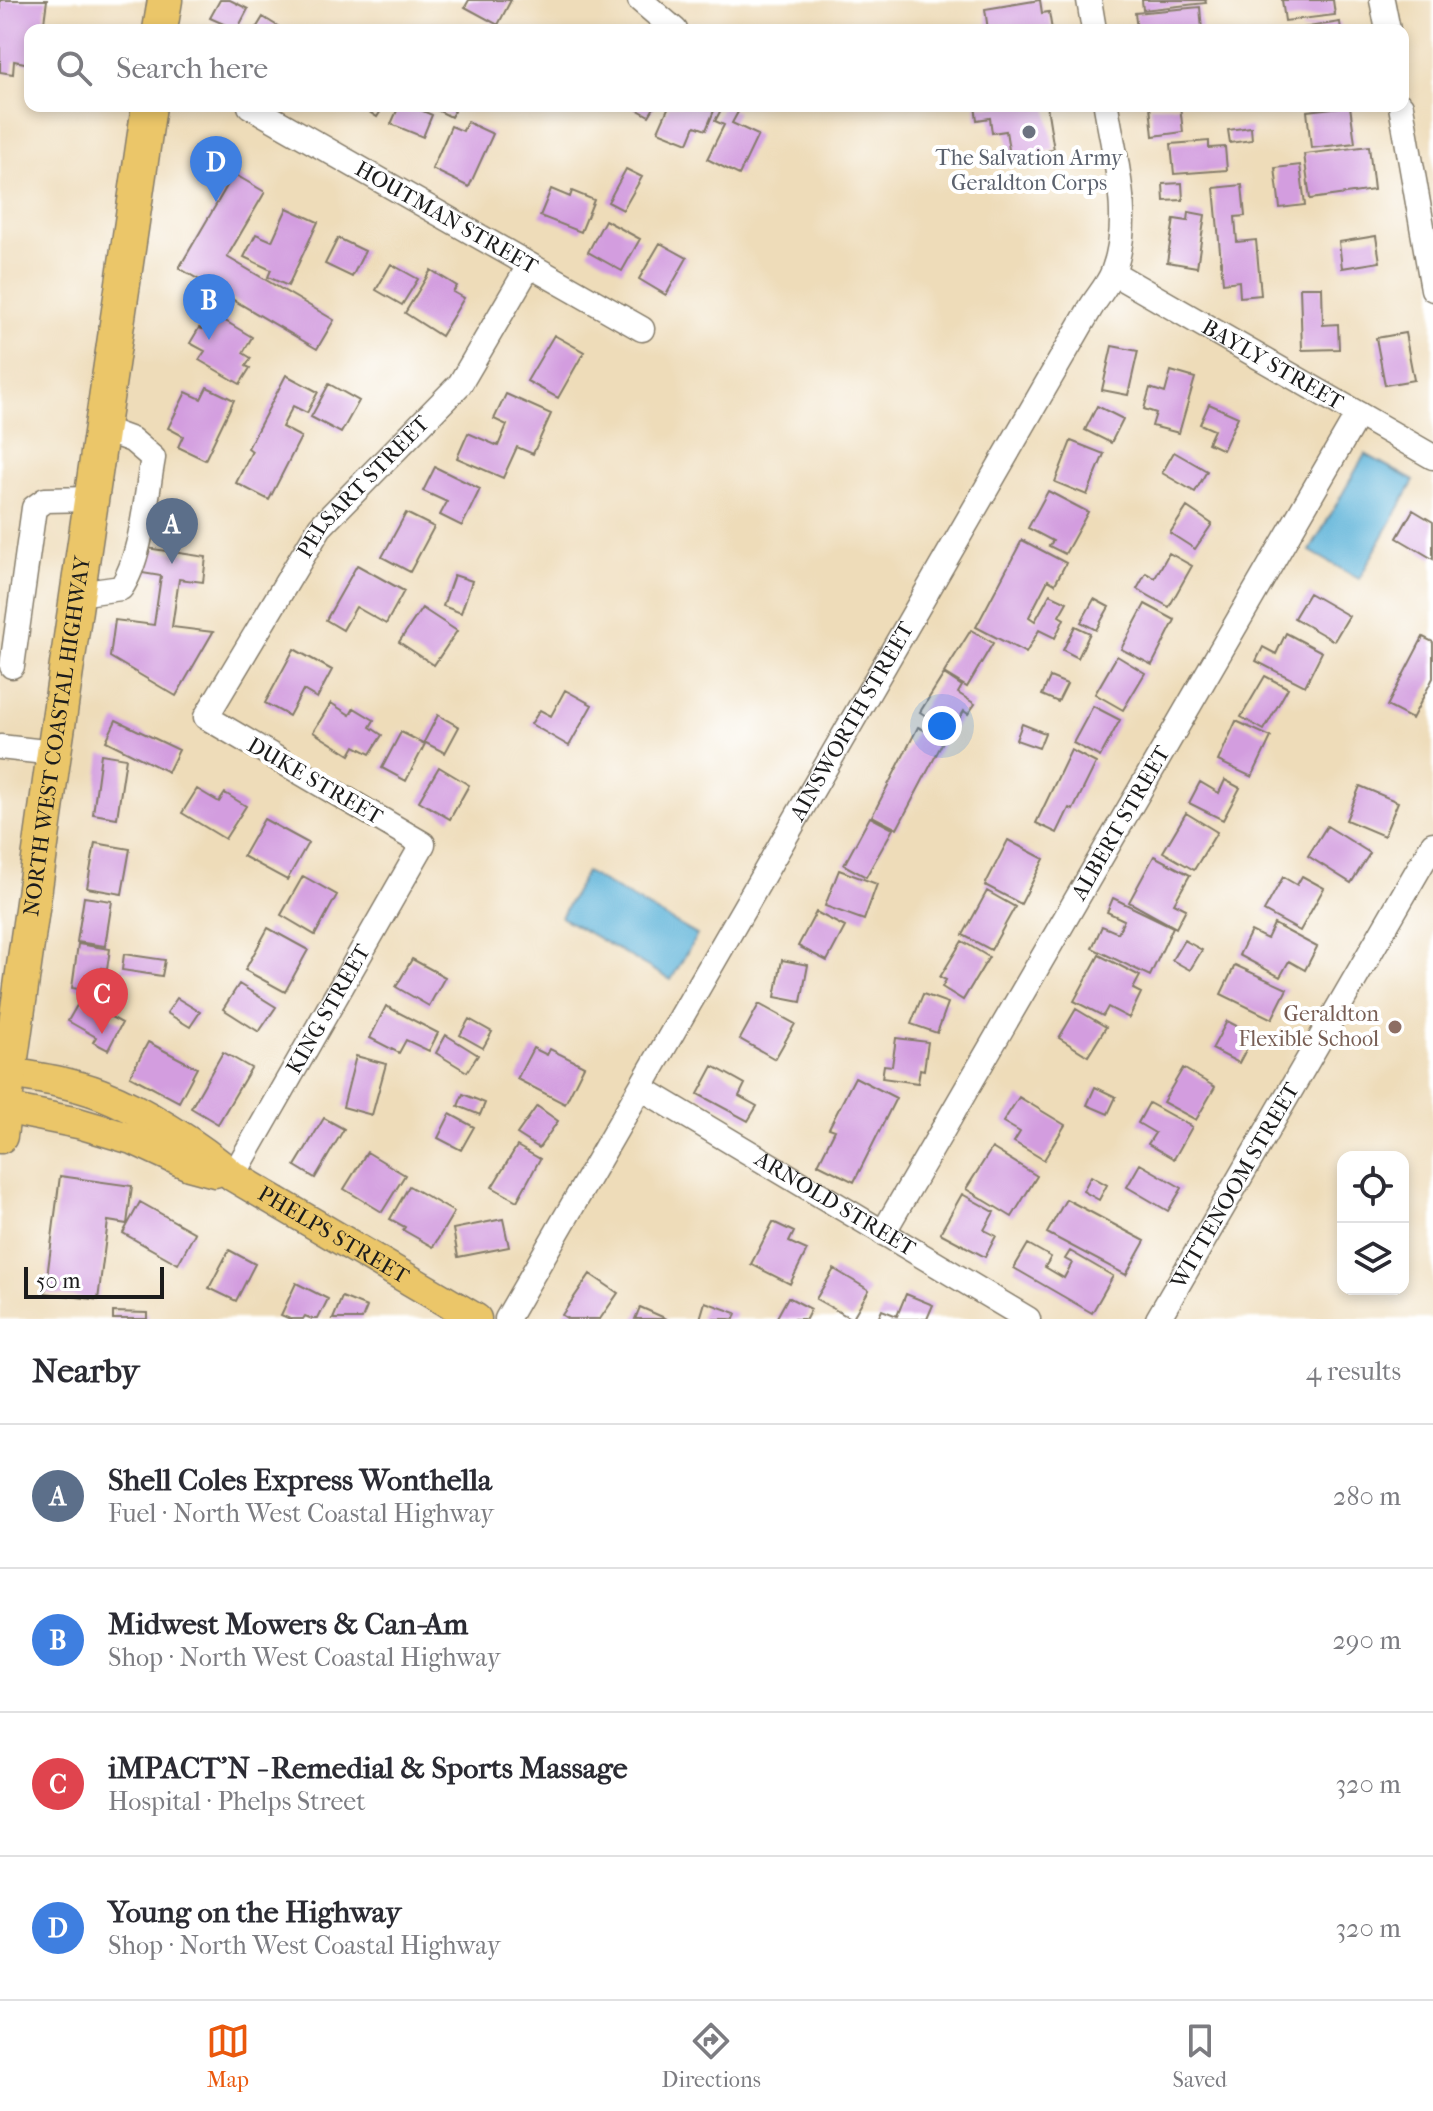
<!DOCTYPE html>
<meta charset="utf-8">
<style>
:root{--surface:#fff;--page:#f7f7f7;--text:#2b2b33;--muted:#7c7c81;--line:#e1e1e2;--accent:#ea580c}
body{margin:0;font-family:"IM FELL French Canon",serif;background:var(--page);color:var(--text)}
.controls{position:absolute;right:24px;bottom:24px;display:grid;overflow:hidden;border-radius:16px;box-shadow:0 4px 12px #0003}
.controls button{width:72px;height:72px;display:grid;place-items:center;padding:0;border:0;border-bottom:2px solid var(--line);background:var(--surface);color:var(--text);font:40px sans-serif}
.scale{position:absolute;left:24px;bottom:20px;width:140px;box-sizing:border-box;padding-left:8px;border:4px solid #1c1c1c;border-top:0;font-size:22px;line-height:28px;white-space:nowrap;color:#1c1c1c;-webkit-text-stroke:6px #fff;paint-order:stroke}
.you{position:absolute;left:942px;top:726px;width:28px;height:28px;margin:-20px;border:6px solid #fff;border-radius:50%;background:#1a73e8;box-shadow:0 0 0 12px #1a73e833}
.badge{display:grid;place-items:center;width:52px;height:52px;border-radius:50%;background:var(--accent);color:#fff;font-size:26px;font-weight:700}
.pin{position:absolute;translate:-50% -66px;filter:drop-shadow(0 2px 4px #0008)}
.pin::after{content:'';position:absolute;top:42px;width:28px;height:24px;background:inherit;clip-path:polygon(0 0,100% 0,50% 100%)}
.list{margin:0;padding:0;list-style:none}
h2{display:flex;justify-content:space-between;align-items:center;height:104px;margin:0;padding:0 32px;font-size:34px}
h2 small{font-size:26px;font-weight:400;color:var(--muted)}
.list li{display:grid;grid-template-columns:52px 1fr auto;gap:24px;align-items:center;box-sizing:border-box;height:144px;padding:0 32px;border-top:2px solid var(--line)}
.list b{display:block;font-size:30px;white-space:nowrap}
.list p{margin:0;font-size:26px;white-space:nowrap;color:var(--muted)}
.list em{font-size:26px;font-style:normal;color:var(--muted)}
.icon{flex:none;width:44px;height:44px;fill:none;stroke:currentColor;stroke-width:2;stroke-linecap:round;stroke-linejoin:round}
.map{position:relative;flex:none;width:1433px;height:1319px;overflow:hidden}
.search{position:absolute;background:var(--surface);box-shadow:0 4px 12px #0003;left:24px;right:24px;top:24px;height:88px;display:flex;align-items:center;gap:20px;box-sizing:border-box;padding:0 28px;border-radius:16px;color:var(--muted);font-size:30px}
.sheet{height:680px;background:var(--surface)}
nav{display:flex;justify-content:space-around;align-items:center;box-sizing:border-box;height:112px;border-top:2px solid var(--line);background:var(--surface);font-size:22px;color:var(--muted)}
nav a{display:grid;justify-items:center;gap:4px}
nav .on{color:var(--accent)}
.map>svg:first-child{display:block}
.water{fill:#5bb2d8;stroke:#3c677a;stroke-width:2}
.building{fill:#d39ddf}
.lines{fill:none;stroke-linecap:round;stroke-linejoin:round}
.minor-casing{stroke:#857c6a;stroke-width:27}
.major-casing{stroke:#857c6a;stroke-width:33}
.highway-casing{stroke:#857c6a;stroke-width:37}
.minor{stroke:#fff;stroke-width:24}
.major{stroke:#ebc669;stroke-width:30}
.highway{stroke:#ebc669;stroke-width:34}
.worship-dot{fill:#6b7280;stroke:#fff;stroke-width:3}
.education-dot{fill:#8d6e63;stroke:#fff;stroke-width:3}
.labels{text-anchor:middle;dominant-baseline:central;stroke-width:8;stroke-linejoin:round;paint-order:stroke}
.worship-label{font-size:22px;fill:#5b616d;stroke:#fff}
.street-label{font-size:22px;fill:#1c1c1c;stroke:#fff}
.education-label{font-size:22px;fill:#785e54;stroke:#fff;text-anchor:end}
</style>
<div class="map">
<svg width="1433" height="1319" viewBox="0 0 1433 1319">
<rect width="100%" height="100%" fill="#fff"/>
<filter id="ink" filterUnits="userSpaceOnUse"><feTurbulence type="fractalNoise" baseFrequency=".0125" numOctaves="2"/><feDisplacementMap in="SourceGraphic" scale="16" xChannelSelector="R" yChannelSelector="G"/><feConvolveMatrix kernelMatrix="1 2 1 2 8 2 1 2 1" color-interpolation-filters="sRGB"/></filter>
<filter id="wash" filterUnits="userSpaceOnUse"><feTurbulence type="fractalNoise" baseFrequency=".006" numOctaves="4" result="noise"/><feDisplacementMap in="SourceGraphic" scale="32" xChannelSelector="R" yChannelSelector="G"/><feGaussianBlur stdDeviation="1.8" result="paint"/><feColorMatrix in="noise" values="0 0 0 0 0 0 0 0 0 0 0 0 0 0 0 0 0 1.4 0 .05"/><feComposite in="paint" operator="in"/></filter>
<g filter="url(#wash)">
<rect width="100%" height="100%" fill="#eedcb9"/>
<path class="water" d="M1365,454l49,27 -55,98 -49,-28z
M586,872l111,63 -26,45 -110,-63z"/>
<g id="blocks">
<path class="building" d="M0,0h47l-4,30h-13v34l-16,-3 -1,13 -13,-2z
M220,0h10l18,9 -11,21 -27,-12z
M469,0h42l-13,25 -33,-18z
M1040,0l2,13 7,-1 3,18h-24v-2l-40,2 -3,-21z
M1142,0h63l1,3 -63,7z
M1282,0h51l2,15 -50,6z
M1200,7l2,23h-65l-2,-17z
M263,17l21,13h-29z
M1340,22l1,8h-39v-2z
M360,106h24l-7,11z
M399,106h13l20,9 -9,22 -32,-13z
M439,106h18l-6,11 -14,-7z
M631,106h24l-6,10z
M669,106h47l-10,24 -11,-4 -7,17 -30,-12z
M723,106l15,6 -6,11 26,12 -19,40 -32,-16 17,-34 -9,-4z
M975,106h72l7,44 -44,6 -4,-25 -14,2 -2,-15 -13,2z
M1150,106h30l3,26 -30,4z
M1350,106l5,37 -44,5 -4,-37z
M467,122l26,12 -24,53 -37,-18 19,-43 12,5z
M1251,127l1,13 -22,3 -2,-13z
M1209,141v7l16,-1 2,23 -53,4 -3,-30z
M1369,146l5,44 -64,9 -6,-45z
M1300,165l5,40 -25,3 -5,-40z
M626,169l16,8 -19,33 -15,-8z
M234,174l31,18 -38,65 107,63 -17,29 -138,-81z
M1182,183l1,17 -19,1 -1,-17z
M1242,185l3,31 -10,1 2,25 19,-2 5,55 -21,2 -1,-16 -16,2 -9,-95z
M551,189l19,8 2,-6 22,9 -13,32 -41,-16z
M287,208l31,14 -30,64 -20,-9 3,-7 -27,-13 12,-23 16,7z
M1189,212l16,3 -8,52 -30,-5 7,-43 14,2z
M605,220l35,19 -18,32 -34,-19z
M1376,236l4,26 -38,6 -3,-26z
M338,238l27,13 -13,26 -27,-13z
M660,243l27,15 -21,37 -27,-16z
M391,264l27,15 -16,26 -26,-15z
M431,270l26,16 -4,6 11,6 -23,38 -36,-23z
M1300,287h22l1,38 15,-1 1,25 -37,1z
M212,313l40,24 -9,16 8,5 -5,8 4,2 -10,16 -41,-24 6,-9 -15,-8 9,-15 3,1z
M1405,333l9,47 -29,5 -9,-47z
M554,335l30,17 -26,46 -31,-17z
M1112,346l26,5 -10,44 -26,-5z
M1171,371l24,7 -16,55 -27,-7 4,-13 -12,-4 6,-21 15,5z
M286,375l32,17 -11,21 -14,-7 -11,21 19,10 -32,63 -33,-17 16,-32 -4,-3z
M329,384l30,17 -18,32 -30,-16z
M207,387l27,13 -29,60 -27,-13 5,-11 -15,-8 18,-36 15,7z
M506,394l45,20 -18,40 -16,-7 -14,31 -46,-20 11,-25 30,13 9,-21 -13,-6z
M1209,404l29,13 -15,33 -15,-7 6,-13 -14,-6z
M1097,406l26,13 -12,24 -26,-13z
M1071,441l33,13 -17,41 -32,-13z
M1174,452l33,19 -12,21 -33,-19z
M435,467l45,22 -18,37 -22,-11 7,-13 -24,-11z
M1048,491l40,21 -23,42 -16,-8 4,-5 -25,-13z
M1187,507l25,17 -17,25 -25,-16z
M1413,510l20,12v37l-36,-21z
M406,513l28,14 -24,45 -28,-15z
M1022,540l44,23 -11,21 -7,-4 -19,37 6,4 15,-27 17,8 -8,14 5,3 -9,19 -16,-8 -13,23 -50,-26z
M140,547l66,10 -3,25 -24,-3 -7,48 41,5 -37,64 -66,-39 5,-37 39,5 7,-49 -25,-4z
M1169,553l23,13 -23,41 -32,-18 9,-16 9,5z
M357,565l47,26 -18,33 -30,-17 -13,23 -17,-10z
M454,575l18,6 -11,32 -18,-7z
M1309,593l40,23 -15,25 -40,-23z
M1094,599l15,8 -13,23 -15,-8z
M1145,604l30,16 -23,45 -31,-16z
M422,608l35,23 -23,34 -35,-23z
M1075,626l15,7 -12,25 -15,-8z
M971,630l22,13 -26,44 -23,-14z
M1286,633l36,19 -17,34 -49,-25 7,-14 13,7z
M1423,637l10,5v36l-21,41 -25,-13z
M294,649l38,21 -15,28 -14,-8 -14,26 -24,-13z
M1117,656l28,17 -22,37 -28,-16z
M944,674l18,12 -4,7 17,11 -7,10 -4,-3 -13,21 -31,-20z
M1265,676l23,12 -24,42 -23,-13z
M1050,677l17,7 -9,18 -16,-7z
M565,690l27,15 -23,41 -38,-22 9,-14 11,6z
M331,703l19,12 4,-7 20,12 -4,7 12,8 -12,19 -15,-8 -5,9 -37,-23z
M1093,706l27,14 -20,37 -27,-14z
M438,715l21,12 -14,26 -21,-11z
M116,720l63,30 -11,22 -62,-31z
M1236,721l35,16 -19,40 -34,-16z
M1022,724l23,9 -6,15 -23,-8z
M918,727l26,13 -47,89 -25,-13z
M401,732l24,12 -19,37 -24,-13z
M1071,750l25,13 -23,47 -4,-2 -12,25 -21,-10z
M101,754l25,4 -9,60 -24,-4z
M439,767l30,18 -19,34 -31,-18z
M1225,780l15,8 -17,32 -34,-17 11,-21 19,11z
M1360,786l38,16 -14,34 -38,-16z
M197,789l22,13 6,-9 21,13 -21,33 -43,-26z
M1186,813l31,19 -23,38 -31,-18z
M870,817l23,12 -27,48 -22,-12z
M264,819l44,24 -21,37 -44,-24z
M1327,826l43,27 -19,30 -43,-27z
M1008,840l36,19 -23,45 -36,-19z
M95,843l35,6 -8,45 -35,-6z
M1154,856l36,19 -16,28 12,6 -10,19 -47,-26z
M839,870l38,14 -13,36 -39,-14z
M303,876l34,19 -22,40 -34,-20z
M1302,876l22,12 -24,43 -36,-20 19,-34 14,8z
M987,891l28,16 -24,43 -28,-15z
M84,897l28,4 -7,45 -28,-4z
M1113,898l60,29 -23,49 -58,-28 10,-22 16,7 6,-13 -17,-8z
M816,912l29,15 -18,34 -29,-15z
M1274,924l43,23 -12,23 -16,-9 -9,16 -41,-22 12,-24 16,8z
M268,928l40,22 -23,42 -40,-22z
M1184,940l18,10 -12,20 -18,-10z
M962,941l27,16 -26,43 -21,-13 4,-7 -6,-3z
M78,944l32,5 -3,20 -5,-1 -4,24 -26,-4z
M124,954l41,6 -3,16 -40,-6z
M1099,955l41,21 -7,13 8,4 -12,25 -21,-11 -5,9 -29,-15z
M412,959l33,18 -16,29 -33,-19z
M782,960l26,5 -7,37 -26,-5z
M1235,965l52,24 -15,30 -51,-25z
M239,984l37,23 -17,25 -36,-23z
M923,994l25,9 -11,30 -26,-9z
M177,998l23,14 -10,15 -23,-14z
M80,1000l42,23 -14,27 -15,-8 3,-5 -28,-16z
M759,1004l36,20 -20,35 -35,-20z
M386,1006l52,27 -9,18 -23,-11 -7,13 -29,-15z
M1076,1009l30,18 -18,29 -29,-18z
M469,1019l23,13 -9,16 -23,-13z
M1227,1021l27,14 -15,28 -27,-14z
M446,1035l32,20 -11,17 -31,-19z
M896,1038l32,4 -4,28 -4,-1 -2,14 -36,-5 2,-13 8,1z
M148,1042l49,26 -18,34 -49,-26z
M533,1048l14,7 3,-6 34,17 -19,38 -48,-25z
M223,1052l28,16 -33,56 -27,-16z
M356,1056l30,8 -14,51 -29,-8z
M713,1066l32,18 -6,12 18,10 -9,15 -50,-27z
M1183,1068l32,19 -19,33 -33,-18z
M855,1077l41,21 -42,84 -36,-18 17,-34 -6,-2z
M1095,1087l21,10 -8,17 -21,-9z
M463,1094l22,9 -5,12 -22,-9z
M1019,1097l46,28 -21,35 -30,-18 6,-10 -17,-10z
M1149,1103l43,24 -18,32 -26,-15 7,-11 -17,-10z
M537,1106l21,15 -19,27 -22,-14z
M450,1114l24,13 -13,23 -23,-12z
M324,1118l20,11 -29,49 -20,-12z
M517,1146l23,13 -23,42 -25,-14z
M992,1148l45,28 -25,41 -46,-28z
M367,1152l38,23 -23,37 -38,-23z
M1140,1164l42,24 -14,23 -41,-24z
M60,1176l72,10 -5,38 -19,-3 -10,79 -53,-7z
M1091,1176l16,9 -8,15 -16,-9z
M409,1186l45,26 -21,35 -30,-17 2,-3 -15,-8z
M962,1194l32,18 -10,18 12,6 -11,21 -45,-24z
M1066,1199l79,42 -19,34 -79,-42z
M140,1202l55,31 -17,31 -55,-31z
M503,1219l6,28 -51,10 -5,-28z
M773,1222l21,10 -5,10 18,8 -17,34 -39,-20z
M1028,1244l23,13 -6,10 19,11 8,-15 -7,-4 5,-8 43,25 -21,37 -78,-45z
M229,1250l26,14 -19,37 -27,-13z
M834,1269l35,21 -17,29 -36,-20z
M590,1274l28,19 -18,26h-32l-6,-4z
M296,1283l32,16 -10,20h-6l-7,-3 -2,3h-13l-9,-4z
M906,1294l27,11 -6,14h-49l4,-9 15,6z
M342,1297l25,10 -5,12h-29z
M788,1297l23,12 -5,10h-30z
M705,1302l31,11 -2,6h-34z
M640,1307l27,12h-32z
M113,1312l34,1v6h-34z"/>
</g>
</g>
<g filter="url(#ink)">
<use href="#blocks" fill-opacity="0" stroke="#857c6a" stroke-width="2"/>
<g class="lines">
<defs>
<g id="minor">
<path d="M640,0l35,30"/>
<path d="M1089,0l5,30"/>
<path d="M1382,0l6,30"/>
<path id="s1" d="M250,106l392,223"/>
<path d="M1401,106l32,183"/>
<path id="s2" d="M1113,273l320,184"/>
<path d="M78,594l43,-6c21,-31 25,-93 32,-130l-21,-18 -30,-11"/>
<path d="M12,666l22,-158 11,-8 47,-1"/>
<path d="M0,747l54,6"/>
<path id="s3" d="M641,1088l387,231"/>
<path id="s4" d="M233,1176l190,-332 -217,-127 114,-190 140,-143 69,-118"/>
<path id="s5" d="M883,1233l475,-819"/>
<path id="s6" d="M507,1319l583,-1010c7,-12 18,-24 23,-37 20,-53 2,-112 -7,-166"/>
<path id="s7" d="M1158,1319l275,-475"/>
</g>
<g id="major">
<path id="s8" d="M10,1073c31,5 62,10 91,21 41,16 99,52 132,82l243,143"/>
<path d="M4,1108l74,15 57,17 54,25 26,7"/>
</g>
<g id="highway">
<path d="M160,30l5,-30"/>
<path id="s9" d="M0,1136l54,-383 95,-647"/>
</g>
</defs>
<use href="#minor" class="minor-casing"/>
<use href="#major" class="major-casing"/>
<use href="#highway" class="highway-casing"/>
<use href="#minor" class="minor"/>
<use href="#major" class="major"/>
<use href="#highway" class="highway"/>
</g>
</g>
<circle class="worship-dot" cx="1029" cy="132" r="8"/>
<circle class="education-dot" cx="1395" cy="1027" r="8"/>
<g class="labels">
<g class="worship-label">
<text x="1029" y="158">The Salvation Army<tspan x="1029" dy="25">Geraldton Corps</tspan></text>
</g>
<g class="street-label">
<text stroke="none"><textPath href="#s1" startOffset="226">HOUTMAN STREET</textPath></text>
<text stroke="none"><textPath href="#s2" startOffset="184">BAYLY STREET</textPath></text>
<text stroke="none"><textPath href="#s4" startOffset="914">PELSART STREET</textPath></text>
<text stroke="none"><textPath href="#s6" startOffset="690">AINSWORTH STREET</textPath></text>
<text stroke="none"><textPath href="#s9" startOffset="404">NORTH WEST COASTAL HIGHWAY</textPath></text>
<text transform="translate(315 781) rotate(30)">DUKE STREET</text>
<text stroke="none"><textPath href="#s5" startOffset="474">ALBERT STREET</textPath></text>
<text stroke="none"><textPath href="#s4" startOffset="192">KING STREET</textPath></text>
<text stroke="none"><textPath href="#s7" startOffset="154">WITTENOOM STREET</textPath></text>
<text stroke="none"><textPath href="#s3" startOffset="226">ARNOLD STREET</textPath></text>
<text stroke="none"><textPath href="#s8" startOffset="366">PHELPS STREET</textPath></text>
</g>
<g class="education-label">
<text x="1379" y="1014">Geraldton<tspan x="1379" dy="25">Flexible School</tspan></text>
</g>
</g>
</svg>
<div class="controls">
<button><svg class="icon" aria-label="locate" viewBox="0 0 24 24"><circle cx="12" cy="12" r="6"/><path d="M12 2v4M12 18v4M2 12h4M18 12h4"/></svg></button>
<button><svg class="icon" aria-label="layers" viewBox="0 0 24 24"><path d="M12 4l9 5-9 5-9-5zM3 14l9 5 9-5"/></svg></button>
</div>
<div class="scale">50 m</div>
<div class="you"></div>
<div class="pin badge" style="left:172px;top:564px;background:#5c6f8a">A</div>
<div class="pin badge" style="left:209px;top:340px;background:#3f7fe0">B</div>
<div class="pin badge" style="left:102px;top:1034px;background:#e0444e">C</div>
<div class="pin badge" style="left:216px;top:202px;background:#3f7fe0">D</div>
<div class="search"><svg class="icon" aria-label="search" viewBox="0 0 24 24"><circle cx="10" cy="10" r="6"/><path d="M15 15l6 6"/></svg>Search here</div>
</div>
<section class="sheet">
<h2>Nearby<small>4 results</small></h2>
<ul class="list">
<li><span class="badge" style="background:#5c6f8a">A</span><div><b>Shell Coles Express Wonthella</b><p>Fuel · North West Coastal Highway</p></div><em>280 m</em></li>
<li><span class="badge" style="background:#3f7fe0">B</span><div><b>Midwest Mowers &amp; Can-Am</b><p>Shop · North West Coastal Highway</p></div><em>290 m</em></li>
<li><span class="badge" style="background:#e0444e">C</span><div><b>iMPACT'N - Remedial &amp; Sports Massage</b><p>Hospital · Phelps Street</p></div><em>320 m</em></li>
<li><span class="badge" style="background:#3f7fe0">D</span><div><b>Young on the Highway</b><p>Shop · North West Coastal Highway</p></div><em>320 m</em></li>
</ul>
</section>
<nav>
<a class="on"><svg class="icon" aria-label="map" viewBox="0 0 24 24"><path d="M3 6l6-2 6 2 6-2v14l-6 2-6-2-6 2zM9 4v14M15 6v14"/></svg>Map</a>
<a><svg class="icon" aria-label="directions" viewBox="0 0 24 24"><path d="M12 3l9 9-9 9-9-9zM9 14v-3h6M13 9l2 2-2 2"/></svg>Directions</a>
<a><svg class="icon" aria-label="saved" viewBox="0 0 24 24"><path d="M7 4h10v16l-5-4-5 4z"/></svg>Saved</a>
</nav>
